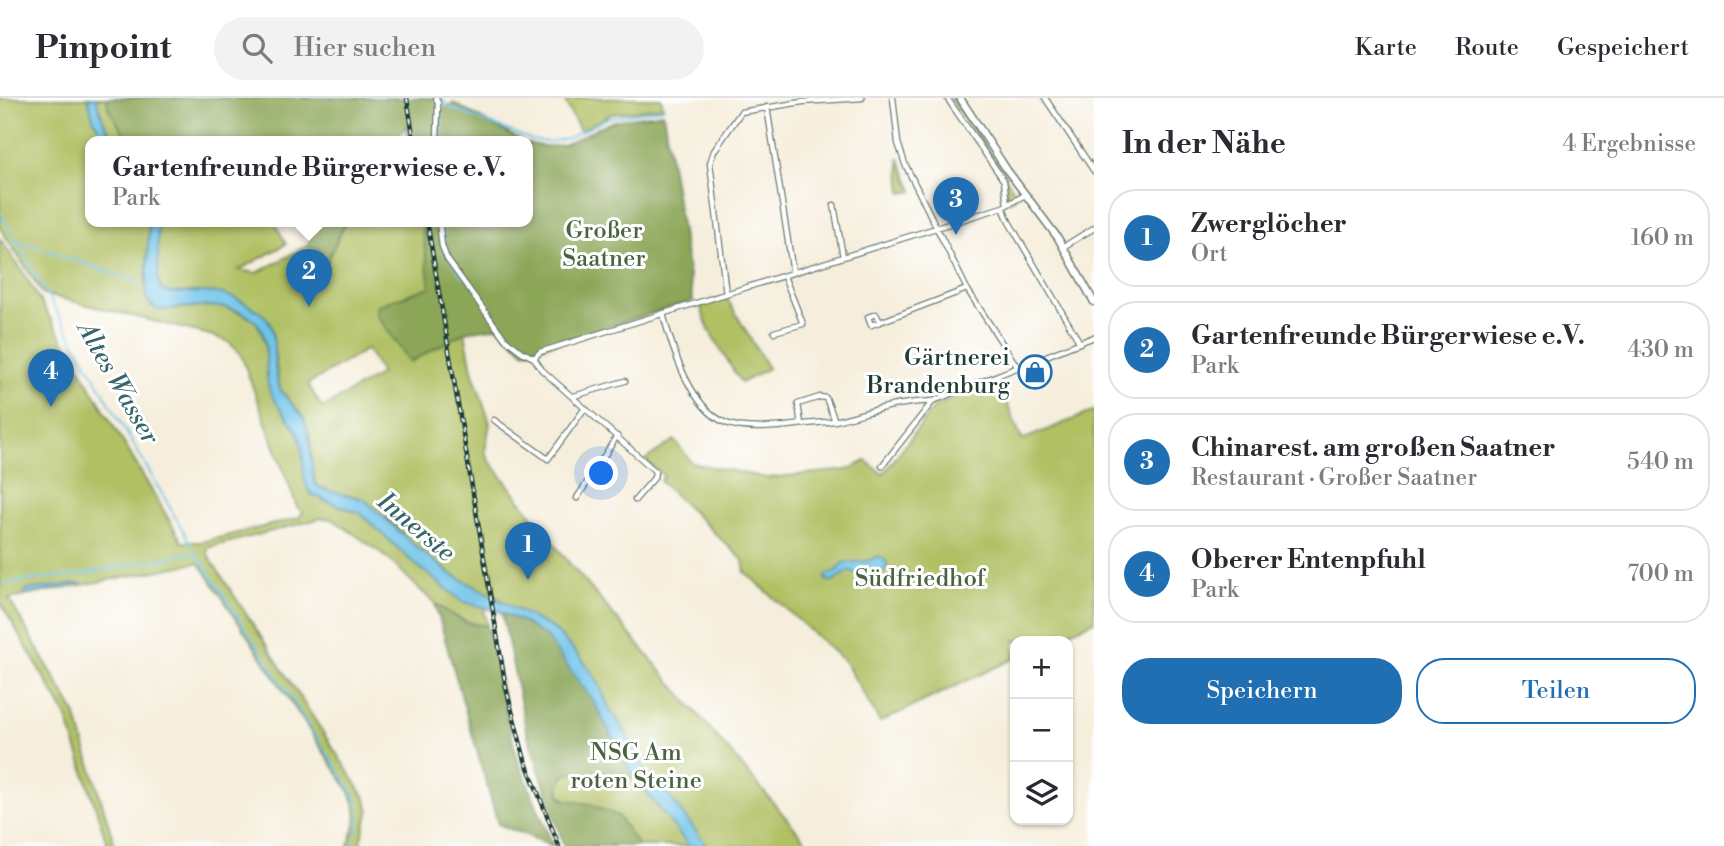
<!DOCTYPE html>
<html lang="de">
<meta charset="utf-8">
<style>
:root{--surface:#fff;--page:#f2f2f3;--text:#2b2b33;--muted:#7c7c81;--line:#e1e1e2;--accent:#1f6fb2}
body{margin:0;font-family:"Libre Bodoni",serif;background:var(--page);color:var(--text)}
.controls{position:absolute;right:21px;bottom:21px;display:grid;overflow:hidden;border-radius:14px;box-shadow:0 2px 5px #0004}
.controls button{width:63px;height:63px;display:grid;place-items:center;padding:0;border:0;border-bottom:2px solid var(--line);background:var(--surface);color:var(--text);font:35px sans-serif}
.you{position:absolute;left:602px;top:376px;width:24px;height:24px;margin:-18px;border:5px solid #fff;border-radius:50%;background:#1a73e8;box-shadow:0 0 0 10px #1a73e833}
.badge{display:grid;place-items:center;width:46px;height:46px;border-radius:50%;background:var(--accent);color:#fff;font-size:23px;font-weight:700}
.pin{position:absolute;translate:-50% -58px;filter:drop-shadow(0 2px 4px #0008)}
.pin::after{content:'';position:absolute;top:37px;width:24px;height:21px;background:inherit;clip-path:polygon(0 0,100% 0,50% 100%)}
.popup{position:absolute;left:85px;top:38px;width:448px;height:91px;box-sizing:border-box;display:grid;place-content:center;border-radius:14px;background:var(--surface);filter:drop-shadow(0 2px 5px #0005);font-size:23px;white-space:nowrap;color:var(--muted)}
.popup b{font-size:26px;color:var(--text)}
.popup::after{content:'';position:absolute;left:50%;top:100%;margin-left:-14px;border:14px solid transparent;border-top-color:var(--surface)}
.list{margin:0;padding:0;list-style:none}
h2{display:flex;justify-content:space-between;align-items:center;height:91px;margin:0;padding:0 28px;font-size:30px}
h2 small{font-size:23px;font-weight:400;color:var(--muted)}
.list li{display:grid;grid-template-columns:46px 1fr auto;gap:21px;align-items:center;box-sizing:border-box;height:98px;margin:0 14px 14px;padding:0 14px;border:2px solid var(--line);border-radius:28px}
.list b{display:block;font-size:26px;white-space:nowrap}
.list p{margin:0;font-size:23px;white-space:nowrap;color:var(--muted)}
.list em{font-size:23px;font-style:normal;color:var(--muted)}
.actions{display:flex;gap:14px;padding:21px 28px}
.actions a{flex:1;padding:16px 0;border:2px solid var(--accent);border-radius:28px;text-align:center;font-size:24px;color:var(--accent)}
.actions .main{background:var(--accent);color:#fff}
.icon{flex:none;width:38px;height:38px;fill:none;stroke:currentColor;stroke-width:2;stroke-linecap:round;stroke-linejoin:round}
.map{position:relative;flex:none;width:1094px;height:748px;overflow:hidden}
header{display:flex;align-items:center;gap:42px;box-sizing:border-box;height:98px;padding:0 35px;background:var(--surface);border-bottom:2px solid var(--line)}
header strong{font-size:33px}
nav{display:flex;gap:38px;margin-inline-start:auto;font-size:24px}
.search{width:490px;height:63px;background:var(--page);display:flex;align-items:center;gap:18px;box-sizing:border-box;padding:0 24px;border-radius:38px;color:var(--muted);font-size:26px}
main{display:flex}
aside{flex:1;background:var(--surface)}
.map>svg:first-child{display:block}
.green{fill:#b0c063;stroke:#687e4c;stroke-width:2;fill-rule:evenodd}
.forest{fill:#8ca659;stroke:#567246;stroke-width:2}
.water{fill:#6bc1e8;stroke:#457f8e;stroke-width:2}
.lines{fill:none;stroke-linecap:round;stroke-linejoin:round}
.stream{stroke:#6bc1e8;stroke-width:2}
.minor-casing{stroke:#6a7b6f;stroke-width:7}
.secondary-casing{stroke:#6a7b6f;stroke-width:9}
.minor{stroke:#fff;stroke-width:4.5}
.secondary{stroke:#fff;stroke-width:6}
.rail-casing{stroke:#1f3d34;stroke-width:4.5}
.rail{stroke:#fff;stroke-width:2;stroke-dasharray:5;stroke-linecap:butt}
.labels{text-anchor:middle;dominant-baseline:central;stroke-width:6;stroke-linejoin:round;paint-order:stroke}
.park-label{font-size:24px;fill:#4a6442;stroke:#fff}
.poi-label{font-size:24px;fill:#1f3d34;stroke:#fff;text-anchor:end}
.water-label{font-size:26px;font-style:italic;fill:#36656a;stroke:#fff}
</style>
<header>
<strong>Pinpoint</strong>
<div class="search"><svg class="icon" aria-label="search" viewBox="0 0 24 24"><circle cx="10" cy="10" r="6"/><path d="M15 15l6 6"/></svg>Hier suchen</div>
<nav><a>Karte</a><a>Route</a><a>Gespeichert</a></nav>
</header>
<main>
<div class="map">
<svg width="1094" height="748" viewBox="0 0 1094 748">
<rect width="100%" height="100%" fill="#fff"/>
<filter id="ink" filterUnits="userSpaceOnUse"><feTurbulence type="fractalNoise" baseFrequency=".0143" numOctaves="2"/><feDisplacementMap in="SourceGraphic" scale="14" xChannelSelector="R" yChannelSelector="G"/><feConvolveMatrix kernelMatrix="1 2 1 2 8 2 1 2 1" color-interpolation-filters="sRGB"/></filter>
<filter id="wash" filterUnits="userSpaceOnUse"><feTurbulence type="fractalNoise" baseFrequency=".00686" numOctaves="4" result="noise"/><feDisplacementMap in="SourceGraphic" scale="28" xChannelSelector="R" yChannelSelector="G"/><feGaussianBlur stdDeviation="1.57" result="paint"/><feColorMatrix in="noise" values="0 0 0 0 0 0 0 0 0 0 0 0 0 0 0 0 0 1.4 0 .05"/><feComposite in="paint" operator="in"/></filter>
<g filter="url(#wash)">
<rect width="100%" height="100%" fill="#f6eedc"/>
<path class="green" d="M0,0h88l5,20 12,23h-15v80h59l-3,63v13l5,9 9,4 46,-4 17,1 18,6 14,8 6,9 4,14 4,45 30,46 4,15 1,25 18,25 38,13 54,50 49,39 21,5 3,19c-51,-7 -69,-44 -106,-73 -16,-12 -33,-23 -49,-34l-10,-1 -115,30 1,7 158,244 3,14 -10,33h-11c9,-25 13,-29 2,-54l-149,-227 -4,-2 -188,36 66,114 40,133h-7l-42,-131 -66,-113v-363l23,33 159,270h19l98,-24 4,-6 -6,-5 -56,-152 -12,-13 -19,-7 -167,-41 -43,-66z
M96,0h11l2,10 20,33h-15l-11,-21z
M563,0h98l2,9 -52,7 -31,17z
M950,0h5l58,91 3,6 -2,4 -4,2 -2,-2 -3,-20z
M899,60l14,33 -11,2z
M158,123h116l12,23 -47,26 18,3 50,-27 11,3 8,14 20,-42h75l10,66 -53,18 75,33 12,-6 7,38 18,53 -5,28 4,9 81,104 240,282h-225l-20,-47 -6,-7 1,-8 -54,-158 -4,-26 -51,-26 -37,-29 -27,-27 -71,-33 -4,-10 -1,-33 -7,-24 -24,-29 -10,-66c-5,-8 -12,-12 -20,-17 -27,-18 -49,-14 -80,-13l-9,-3 -3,-11zM367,251l14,25 -59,34 -14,-24z
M726,199l42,71 -27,15 -32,-53 -9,-25z
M997,281l25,61 72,-29v210l-43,20h-36v17l-135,64 -35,-60 -100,-90 -2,-12 -83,-79 4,-5 -19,-16 29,-20 18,23 75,15 80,-8 19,-9 17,13 52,-68z"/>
<path class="forest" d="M107,0h332l1,13 13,-8 69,38h-114l-2,-15 -12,15h-265l-21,-33z
M663,15l30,188 -168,51 -27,-25 -33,5 -55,30 -34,-48 2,-9 52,-18 -9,-66h107v-78c39,11 48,-8 81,-20 16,-6 37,-7 54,-10z
M303,123h43l-20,42 -8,-14 -11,-3 4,-9z
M435,506l31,19 21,3 29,129 37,91 -55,-22z
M502,515l19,8 25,16 47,64 42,77 -68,-5c-8,9 -11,14 -5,26l28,5 28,12 20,30h-74l-38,-117z"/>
<path class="water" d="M88,0h8l7,22 11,21h-9l-12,-23z
M149,123h9v58l3,11 9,3c33,-1 53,-5 82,14 12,8 20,13 21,28 2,17 0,37 7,53 5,13 21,21 25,34 8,21 4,43 11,63l10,5 38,9 50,46 37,29 103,55 27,29 16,22 14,32 9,11 27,52 20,18 40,53h-18l-54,-68 -42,-77 -47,-64 -25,-16 -23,-10 -35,-9 -49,-39 -54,-50 -48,-18c-13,-15 -6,-38 -12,-56 -6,-19 -25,-31 -31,-50 -6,-21 3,-51 -14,-68 -21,-19 -52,-15 -77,-13 -7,1 -15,3 -21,1 -6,-3 -8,-7 -11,-12z
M878,458c6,2 9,4 9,11l-4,5 -16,-4 -11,6 -7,-3 -16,11 -7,-2v-5l11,-4 5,-8 25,-2z
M78,485l3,1 -55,11 -2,-2 2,-3z"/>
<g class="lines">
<path class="stream" d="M441,0l8,9 83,33 17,2 19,-4 40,-20 56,-10
M440,43l2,-27
M0,115l15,26 125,44
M443,123l1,21
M15,141l176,305
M445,149l3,8 17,24
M195,453l159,244 6,16
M4,485l78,-9 114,-22
M356,736l4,-17
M351,748l2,-6"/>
</g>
</g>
<g filter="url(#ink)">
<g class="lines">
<defs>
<path id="minor" d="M436,0l2,5 -1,38
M893,0l5,45 7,21 62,125 51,79
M947,0l57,83 3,24
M1045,0l49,73
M767,9l26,166
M834,107l9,52
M1003,109l6,15 71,121
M439,123l3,25 5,13 58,80 17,13 12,6 8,12 113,101 -1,7 -19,22
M1063,149l31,-19
M726,196l-16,-131 4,-12 27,-39 61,-10 60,-4
M663,216c9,34 27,94 63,109 21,8 49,4 70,2 14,-2 29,-2 43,-5 34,-9 58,-18 94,-19
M880,224l-4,-8 -8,3 3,8 9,-3 87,-33
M774,234l29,-8 -19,-48
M534,260l6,-6 463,-145 22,-12
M574,298l51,-15
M494,322l54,39 37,-51
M801,326l-3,-20 22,-7 6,1 9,23
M882,368l51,-65 161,-64
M577,400l40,-62"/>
<path id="secondary" d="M960,0l47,72 51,68 36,64"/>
</defs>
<use href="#minor" class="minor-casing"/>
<use href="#secondary" class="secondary-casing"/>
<use href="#minor" class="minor"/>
<use href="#secondary" class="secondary"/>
<defs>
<path id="rail" d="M407,0l7,43
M427,123l79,467 19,72 34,86"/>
</defs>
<use href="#rail" class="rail-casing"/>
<use href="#rail" class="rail"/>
</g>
</g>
<defs>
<symbol id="shop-ring" viewBox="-11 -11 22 22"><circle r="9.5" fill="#fff" stroke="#1f6fb2" stroke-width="1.5"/><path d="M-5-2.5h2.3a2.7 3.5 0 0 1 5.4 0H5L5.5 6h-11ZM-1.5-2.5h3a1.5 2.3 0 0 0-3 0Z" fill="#1f6fb2"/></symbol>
</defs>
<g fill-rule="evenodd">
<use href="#shop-ring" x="1016" y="255" width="38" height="38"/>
</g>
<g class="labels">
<g class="park-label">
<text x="604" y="133">Großer<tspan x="604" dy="28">Saatner</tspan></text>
<text x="920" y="481">Südfriedhof</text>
<text x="636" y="655">NSG Am<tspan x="636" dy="28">roten Steine</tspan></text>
</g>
<g class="poi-label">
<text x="1010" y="260">Gärtnerei<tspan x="1010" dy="28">Brandenburg</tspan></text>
</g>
<g class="water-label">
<text transform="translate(118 285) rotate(60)">Altes Wasser</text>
<text transform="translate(416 429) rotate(40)">Innerste</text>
</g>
</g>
</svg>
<div class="controls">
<button>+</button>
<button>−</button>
<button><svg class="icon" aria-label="layers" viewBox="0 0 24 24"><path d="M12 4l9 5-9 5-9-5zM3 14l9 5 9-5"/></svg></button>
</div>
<div class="you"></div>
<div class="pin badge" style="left:528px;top:482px">1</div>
<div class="pin badge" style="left:309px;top:209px">2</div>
<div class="popup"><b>Gartenfreunde Bürgerwiese e.V.</b>Park</div>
<div class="pin badge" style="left:956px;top:137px">3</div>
<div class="pin badge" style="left:51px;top:309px">4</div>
</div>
<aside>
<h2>In der Nähe<small>4 Ergebnisse</small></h2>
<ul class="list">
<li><span class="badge">1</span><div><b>Zwerglöcher</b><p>Ort</p></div><em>160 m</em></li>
<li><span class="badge">2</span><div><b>Gartenfreunde Bürgerwiese e.V.</b><p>Park</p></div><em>430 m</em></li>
<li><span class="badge">3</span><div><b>Chinarest. am großen Saatner</b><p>Restaurant · Großer Saatner</p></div><em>540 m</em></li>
<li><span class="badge">4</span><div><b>Oberer Entenpfuhl</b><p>Park</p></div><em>700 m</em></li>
</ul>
<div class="actions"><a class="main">Speichern</a><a>Teilen</a></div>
</aside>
</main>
